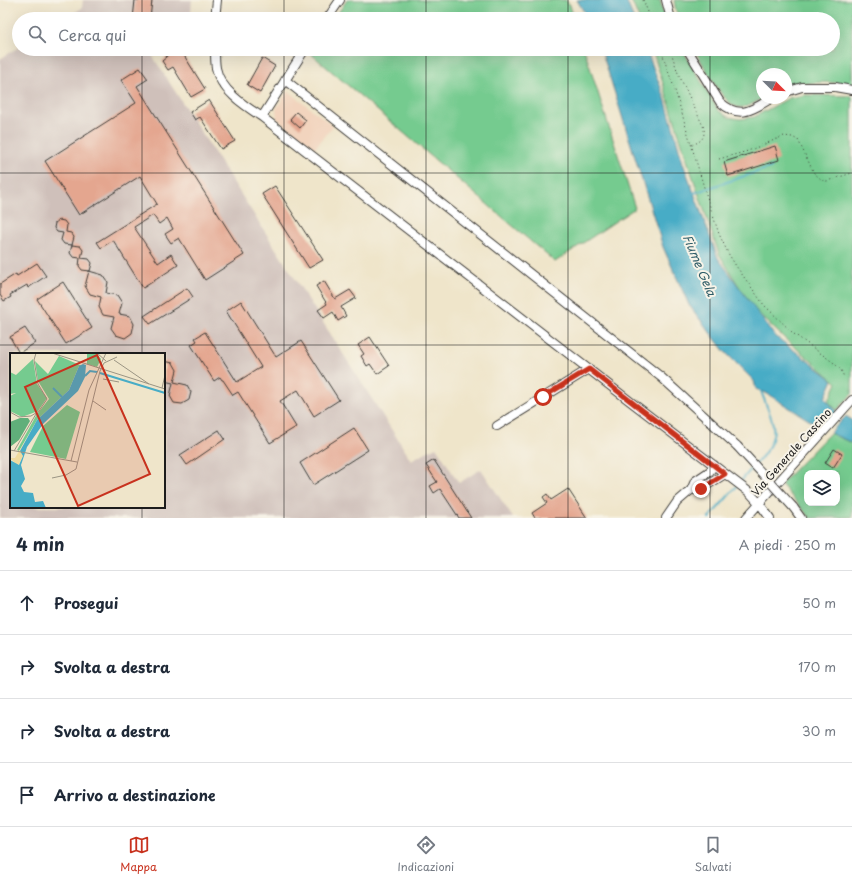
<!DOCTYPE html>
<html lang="it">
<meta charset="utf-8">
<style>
:root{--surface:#fff;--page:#f6f6f7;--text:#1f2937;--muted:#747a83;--line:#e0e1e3;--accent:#c8321e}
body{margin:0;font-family:"Playpen Sans",sans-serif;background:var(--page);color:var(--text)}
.controls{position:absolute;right:12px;bottom:12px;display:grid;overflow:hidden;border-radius:8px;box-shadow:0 4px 16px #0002}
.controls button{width:36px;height:36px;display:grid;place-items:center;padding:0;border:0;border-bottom:1px solid var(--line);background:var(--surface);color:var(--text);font:20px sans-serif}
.compass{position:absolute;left:756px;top:68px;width:36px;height:36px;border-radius:50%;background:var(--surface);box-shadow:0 4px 16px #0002;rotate:114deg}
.stop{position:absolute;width:12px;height:12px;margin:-9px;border:3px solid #c8321e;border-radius:50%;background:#fff}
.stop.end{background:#c8321e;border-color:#fff;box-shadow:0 1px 4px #0008}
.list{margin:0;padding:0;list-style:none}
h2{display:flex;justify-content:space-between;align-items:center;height:52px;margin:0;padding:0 16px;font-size:17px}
h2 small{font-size:13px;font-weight:400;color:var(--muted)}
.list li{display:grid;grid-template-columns:26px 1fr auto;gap:12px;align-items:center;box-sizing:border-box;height:64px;padding:0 16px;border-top:1px solid var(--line)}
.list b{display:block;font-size:15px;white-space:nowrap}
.list em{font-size:13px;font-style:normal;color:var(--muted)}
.icon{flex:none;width:22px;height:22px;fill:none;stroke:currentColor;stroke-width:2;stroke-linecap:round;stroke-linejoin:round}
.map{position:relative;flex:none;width:852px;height:518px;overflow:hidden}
.search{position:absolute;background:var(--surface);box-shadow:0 4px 16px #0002;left:12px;right:12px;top:12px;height:44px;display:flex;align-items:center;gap:10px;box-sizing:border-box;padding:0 14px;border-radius:22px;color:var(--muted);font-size:15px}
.sheet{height:308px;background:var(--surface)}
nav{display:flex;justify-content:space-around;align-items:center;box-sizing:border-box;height:56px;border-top:1px solid var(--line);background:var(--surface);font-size:11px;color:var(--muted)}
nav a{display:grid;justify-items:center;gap:2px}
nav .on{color:var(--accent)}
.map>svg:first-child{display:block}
.built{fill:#f2d4be}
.industrial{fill:#cfc0ba;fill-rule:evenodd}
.green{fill:#75cb8f;stroke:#487456;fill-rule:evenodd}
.water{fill:#47acc6;stroke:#326471}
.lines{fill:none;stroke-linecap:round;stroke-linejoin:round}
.stream{stroke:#47acc6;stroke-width:2}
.building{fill:#e4a68f}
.minor-casing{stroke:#3c3a36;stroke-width:10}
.path{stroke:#3c3a36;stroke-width:1;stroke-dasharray:1 3;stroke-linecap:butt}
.minor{stroke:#fff;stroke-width:8}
.minor-bridge-casing{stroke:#3c3a36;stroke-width:10;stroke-linecap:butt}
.minor-bridge{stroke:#fff;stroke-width:8}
.route{stroke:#c8321e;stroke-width:5}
.grid{fill:none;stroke:#1c1c1c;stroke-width:1;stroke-opacity:0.55}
.labels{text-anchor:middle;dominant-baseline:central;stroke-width:4;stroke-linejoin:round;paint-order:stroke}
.street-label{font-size:11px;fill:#1c1c1c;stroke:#f7f3e8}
.water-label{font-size:12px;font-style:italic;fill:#2f5d68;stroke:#f7f3e8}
.inset-river{fill:none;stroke:#47acc6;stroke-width:2}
.inset-road{fill:none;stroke:#9b9584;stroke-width:1}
.view{fill:#c8321e;fill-opacity:0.15;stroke:#c8321e;stroke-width:2}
.inset-edge{fill:none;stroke:#1c1c1c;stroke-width:2}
</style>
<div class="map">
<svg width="852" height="518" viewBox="0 0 852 518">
<rect width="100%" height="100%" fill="#f7f3e8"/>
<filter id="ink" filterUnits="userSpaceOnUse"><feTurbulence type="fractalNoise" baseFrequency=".025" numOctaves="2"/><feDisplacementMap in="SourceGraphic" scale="8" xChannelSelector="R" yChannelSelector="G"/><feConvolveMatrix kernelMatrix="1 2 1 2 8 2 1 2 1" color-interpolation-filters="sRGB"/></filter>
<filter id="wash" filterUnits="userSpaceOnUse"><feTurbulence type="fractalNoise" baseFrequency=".012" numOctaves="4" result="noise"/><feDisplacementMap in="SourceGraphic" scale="16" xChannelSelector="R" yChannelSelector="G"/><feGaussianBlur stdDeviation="0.9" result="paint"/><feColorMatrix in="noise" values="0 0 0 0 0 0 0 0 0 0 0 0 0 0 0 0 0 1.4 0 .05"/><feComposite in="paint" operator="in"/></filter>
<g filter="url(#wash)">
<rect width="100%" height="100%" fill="#efe5ca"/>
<path class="built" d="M288,91l45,35 -18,22 -38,-29 -1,-10z"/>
<path class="industrial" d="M83,0h109l-1,13 -9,6h-118l18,-11z
M19,47v2h129l263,411 25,-13 23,36 22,-14 32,49h-513v-459zM11,354h153v153h-153z"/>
<path class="green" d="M347,0h219l4,5 4,14h-240z
M631,0h29l5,19h-26z
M674,0h178v85c-21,-4 -45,-4 -66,3v-14h-24l1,24c-7,4 -18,11 -26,9 -15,-4 -34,-44 -43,-58h139v-30h-148v-2l-9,-5z
M313,49h271l51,159 -80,54 -245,-209z
M652,49h30l36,61 10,7 12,2 14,-2 35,-19 16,-3 47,1v298l-15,16 -9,-8 9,-19 -54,-46 -32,-31 -32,-52 -31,-91z
M830,433l22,10v74l-42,1 -29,-34zM807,473h30v30h-30z"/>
<path class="water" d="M577,0h49l8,19h-46z
M601,49h45l19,49 18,65 35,95 56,77 59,45 -8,18 12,14 -14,17 -57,-36 -10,-4 -2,-8 -29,-29 -36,-47 -26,-58z
M846,416l6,4v23l-22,-10z"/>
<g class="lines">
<path class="stream" d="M694,193l78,-26
M756,464c27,-31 18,-37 5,-73
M740,482l13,-15
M709,518l28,-32"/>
</g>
<g id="blocks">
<path class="building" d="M135,0h17l-2,19h-17z
M162,49h18l25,40 -14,8 -18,-30 -5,3 -6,-9 5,-4z
M262,58l13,8 -15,27 -13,-8z
M140,68l8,11 -11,7 107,169 -39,25 -26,-42 -8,5 -6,-9 8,-5 -6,-11 -8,6 -6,-9 -19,12 24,36 13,-9 7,11 -35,23 -30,-48 -12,8 -4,-6 60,-38 -17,-28 -61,39 -34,-54 91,-58 -15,-23z
M209,100l26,41 -14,8 -21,-32 -5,3 -5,-8z
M296,112l10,8 -6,8 -10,-9z
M775,146l4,14 -51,16 -4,-14z
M275,186l48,74 -14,8 -47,-74z
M59,220l5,1 3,4 -1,7 5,1 3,4 -2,8 8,1 3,4 -2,8 8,1 3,4 -2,8 -8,-1 -3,-4 1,-8 -7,-1 -3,-4 2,-8 -8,-1 -3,-4 2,-7 -6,-1 -3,-4 1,-5z
M37,263l9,13 -18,12 -1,-3 -17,10 1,2 -7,4 -4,-6v-11l16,-10 1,2z
M89,271l14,4 5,7 -2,11 11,2 5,8 -3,11 11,2 4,8 -2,9 -7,5 -9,-3 -5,-7 3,-11 -11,-2 -4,-8 2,-10 -11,-3 -5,-8z
M324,281l11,18 15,-9 6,8 -15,9 5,9 -8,5 -5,-9 -9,6 -6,-8 9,-6 -11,-18z
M63,282l29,46 -26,16 -29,-45z
M187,288l6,9 -43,27 -6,-8z
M241,301l35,56 25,-16 38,59 -25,16 -16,-26 -18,11 16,26 -26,16 -32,-51 -5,3 -10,-15h-1l-2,-3 -6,4 -23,-36 6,-4 -2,-3 10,-6 32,50 24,-15 -35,-56z
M25,328l10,15 -16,10 -9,-16z
M370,337l19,29 -12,8 -7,-10 -3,2 -6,-10 3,-2 -6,-9z
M164,361l9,2 4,7 -3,12 13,3 4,7 -2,8 -7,4 -8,-1 -4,-7 3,-13 -9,-2z
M354,428l14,22 -55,35 -13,-22z
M219,430l6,9 -38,26 -7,-10z
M834,449l8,5 -9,14 -8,-5z
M434,460l37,58h-12l-19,-29 -6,4 -4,-7 7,-4 -11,-17z
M568,489l19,29h-52l-3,-5 15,-10 -4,-6 4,-3 4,6z"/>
</g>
</g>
<g filter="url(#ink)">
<use href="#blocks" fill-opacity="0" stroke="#3c3a36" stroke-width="1"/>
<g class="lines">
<defs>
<path id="minor" d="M666,0l5,19
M215,19l2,-19
M327,19l13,-19
M215,49c0,6 0,13 1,19 4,22 29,38 46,49 162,126 324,251 487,375l10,11 11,15
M687,49l33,53c20,18 32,8 52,-4
M285,80l376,297 76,69
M786,92l16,-5h33l17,3
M262,117l43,-68
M497,426l92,-57
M714,465l-4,6 -15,10 -4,9 10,-1 24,-15
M793,507l8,11
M666,518l11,-16 14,-12
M746,518l106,-118"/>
</defs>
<use href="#minor" class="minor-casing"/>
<path class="path" d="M643,0l8,19
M661,49l7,22 6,16 32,107 13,40 9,19 8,13 28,39 30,29 40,29 7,7 3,7
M670,49l8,24 26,55c1,11 -3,13 -12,17
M719,159l29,-8 36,-15 8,1 6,3 16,33 9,8h4l25,-8"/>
<use href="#minor" class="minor"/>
<defs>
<path id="minor-bridge" d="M737,446l56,61"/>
</defs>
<use href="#minor-bridge" class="minor-bridge-casing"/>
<use href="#minor-bridge" class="minor-bridge"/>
</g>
</g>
<g class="lines" filter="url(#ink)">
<path class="route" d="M543,397l46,-28 136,105 -24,15"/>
</g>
<path class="grid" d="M142,0v19M284,0v19M426,0v19M568,0v19M710,0v19M142,49v305M284,49v469M426,49v469M568,49v469M710,49v469M0,173h852M0,345h852M142,507v11"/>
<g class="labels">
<g class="street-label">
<text transform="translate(791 452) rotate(-48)">Via Generale Cascino</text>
</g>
<g class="water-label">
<text transform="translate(700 265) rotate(67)">Fiume Gela</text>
</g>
</g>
<g transform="translate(10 353)">
<rect width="155" height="155" fill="#efe5ca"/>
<path d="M77,0h9l5,6 -4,8 -10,-3zM49,3l23,10h-3l-10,24 -32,30 -18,31 -2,-1 20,-36 12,-15 -11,-18 -3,-20 13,13zM23,6l4,25 10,14 -9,13 -16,6 -12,-6v-15l6,-3 -6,1v-22l6,3zM57,52l13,7 -14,47 -36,-7 13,-26z" fill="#75cb8f"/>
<path d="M10,65h8l2,3 -11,19 -9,7v-25z" fill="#60af7a"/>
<path d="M15,88l-5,10 3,5 -5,10 -8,-8h5z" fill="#eeda9e"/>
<path d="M73,11l3,1 -1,12 -7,14 -35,33 -16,23 -6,18 4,14 -4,7 3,6 9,1 2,9 8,-1 3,7h-36v-48l9,5 4,-9 -3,-5 17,-31 32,-30 10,-24z" fill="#47acc6"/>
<path class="inset-river" d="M90,20l65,20M75,23l5,-5 7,1M43,35l9,9"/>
<path class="inset-road" d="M42,0l113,36M87,0l9,8M104,7l35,24M93,26l16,3M152,35l3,-13M83,48l13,9M0,59l9,5 12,-1 8,-5 8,-12 -9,-15 -4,-24 2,-7M0,97l67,12M4,98l22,-37M61,108l18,-71 17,-37M42,125l14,-3 10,-6 24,-98 4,-8 13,-6"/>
<path class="view" d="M87,2l53,119 -72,32 -53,-119z"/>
<rect width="155" height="155" class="inset-edge"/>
</g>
</svg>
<div class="controls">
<button><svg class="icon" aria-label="layers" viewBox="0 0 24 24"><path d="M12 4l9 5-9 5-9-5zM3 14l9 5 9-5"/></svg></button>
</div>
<svg class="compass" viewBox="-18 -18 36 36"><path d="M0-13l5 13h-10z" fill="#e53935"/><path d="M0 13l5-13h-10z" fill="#747a83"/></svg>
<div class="stop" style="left:543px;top:397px"></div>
<div class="stop end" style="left:701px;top:489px"></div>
<div class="search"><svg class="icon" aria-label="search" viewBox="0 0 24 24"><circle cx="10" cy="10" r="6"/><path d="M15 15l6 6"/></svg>Cerca qui</div>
</div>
<section class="sheet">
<h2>4 min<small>A piedi · 250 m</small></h2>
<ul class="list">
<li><svg class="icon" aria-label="ahead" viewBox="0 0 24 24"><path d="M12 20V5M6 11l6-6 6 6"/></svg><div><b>Prosegui</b></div><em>50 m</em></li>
<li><svg class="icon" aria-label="right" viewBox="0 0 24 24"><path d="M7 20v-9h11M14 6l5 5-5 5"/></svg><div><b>Svolta a destra</b></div><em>170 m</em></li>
<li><svg class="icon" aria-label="right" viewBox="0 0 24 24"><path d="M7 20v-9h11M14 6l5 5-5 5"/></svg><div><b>Svolta a destra</b></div><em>30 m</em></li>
<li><svg class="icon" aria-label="arrive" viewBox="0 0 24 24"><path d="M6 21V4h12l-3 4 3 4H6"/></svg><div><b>Arrivo a destinazione</b></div></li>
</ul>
</section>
<nav>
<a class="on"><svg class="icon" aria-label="map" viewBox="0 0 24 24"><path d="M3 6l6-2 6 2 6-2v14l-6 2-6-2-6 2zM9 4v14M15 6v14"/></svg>Mappa</a>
<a><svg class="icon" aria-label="directions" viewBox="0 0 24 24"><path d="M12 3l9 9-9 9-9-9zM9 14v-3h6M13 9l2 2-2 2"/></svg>Indicazioni</a>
<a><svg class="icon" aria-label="saved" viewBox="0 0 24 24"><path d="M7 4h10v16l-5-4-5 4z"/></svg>Salvati</a>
</nav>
